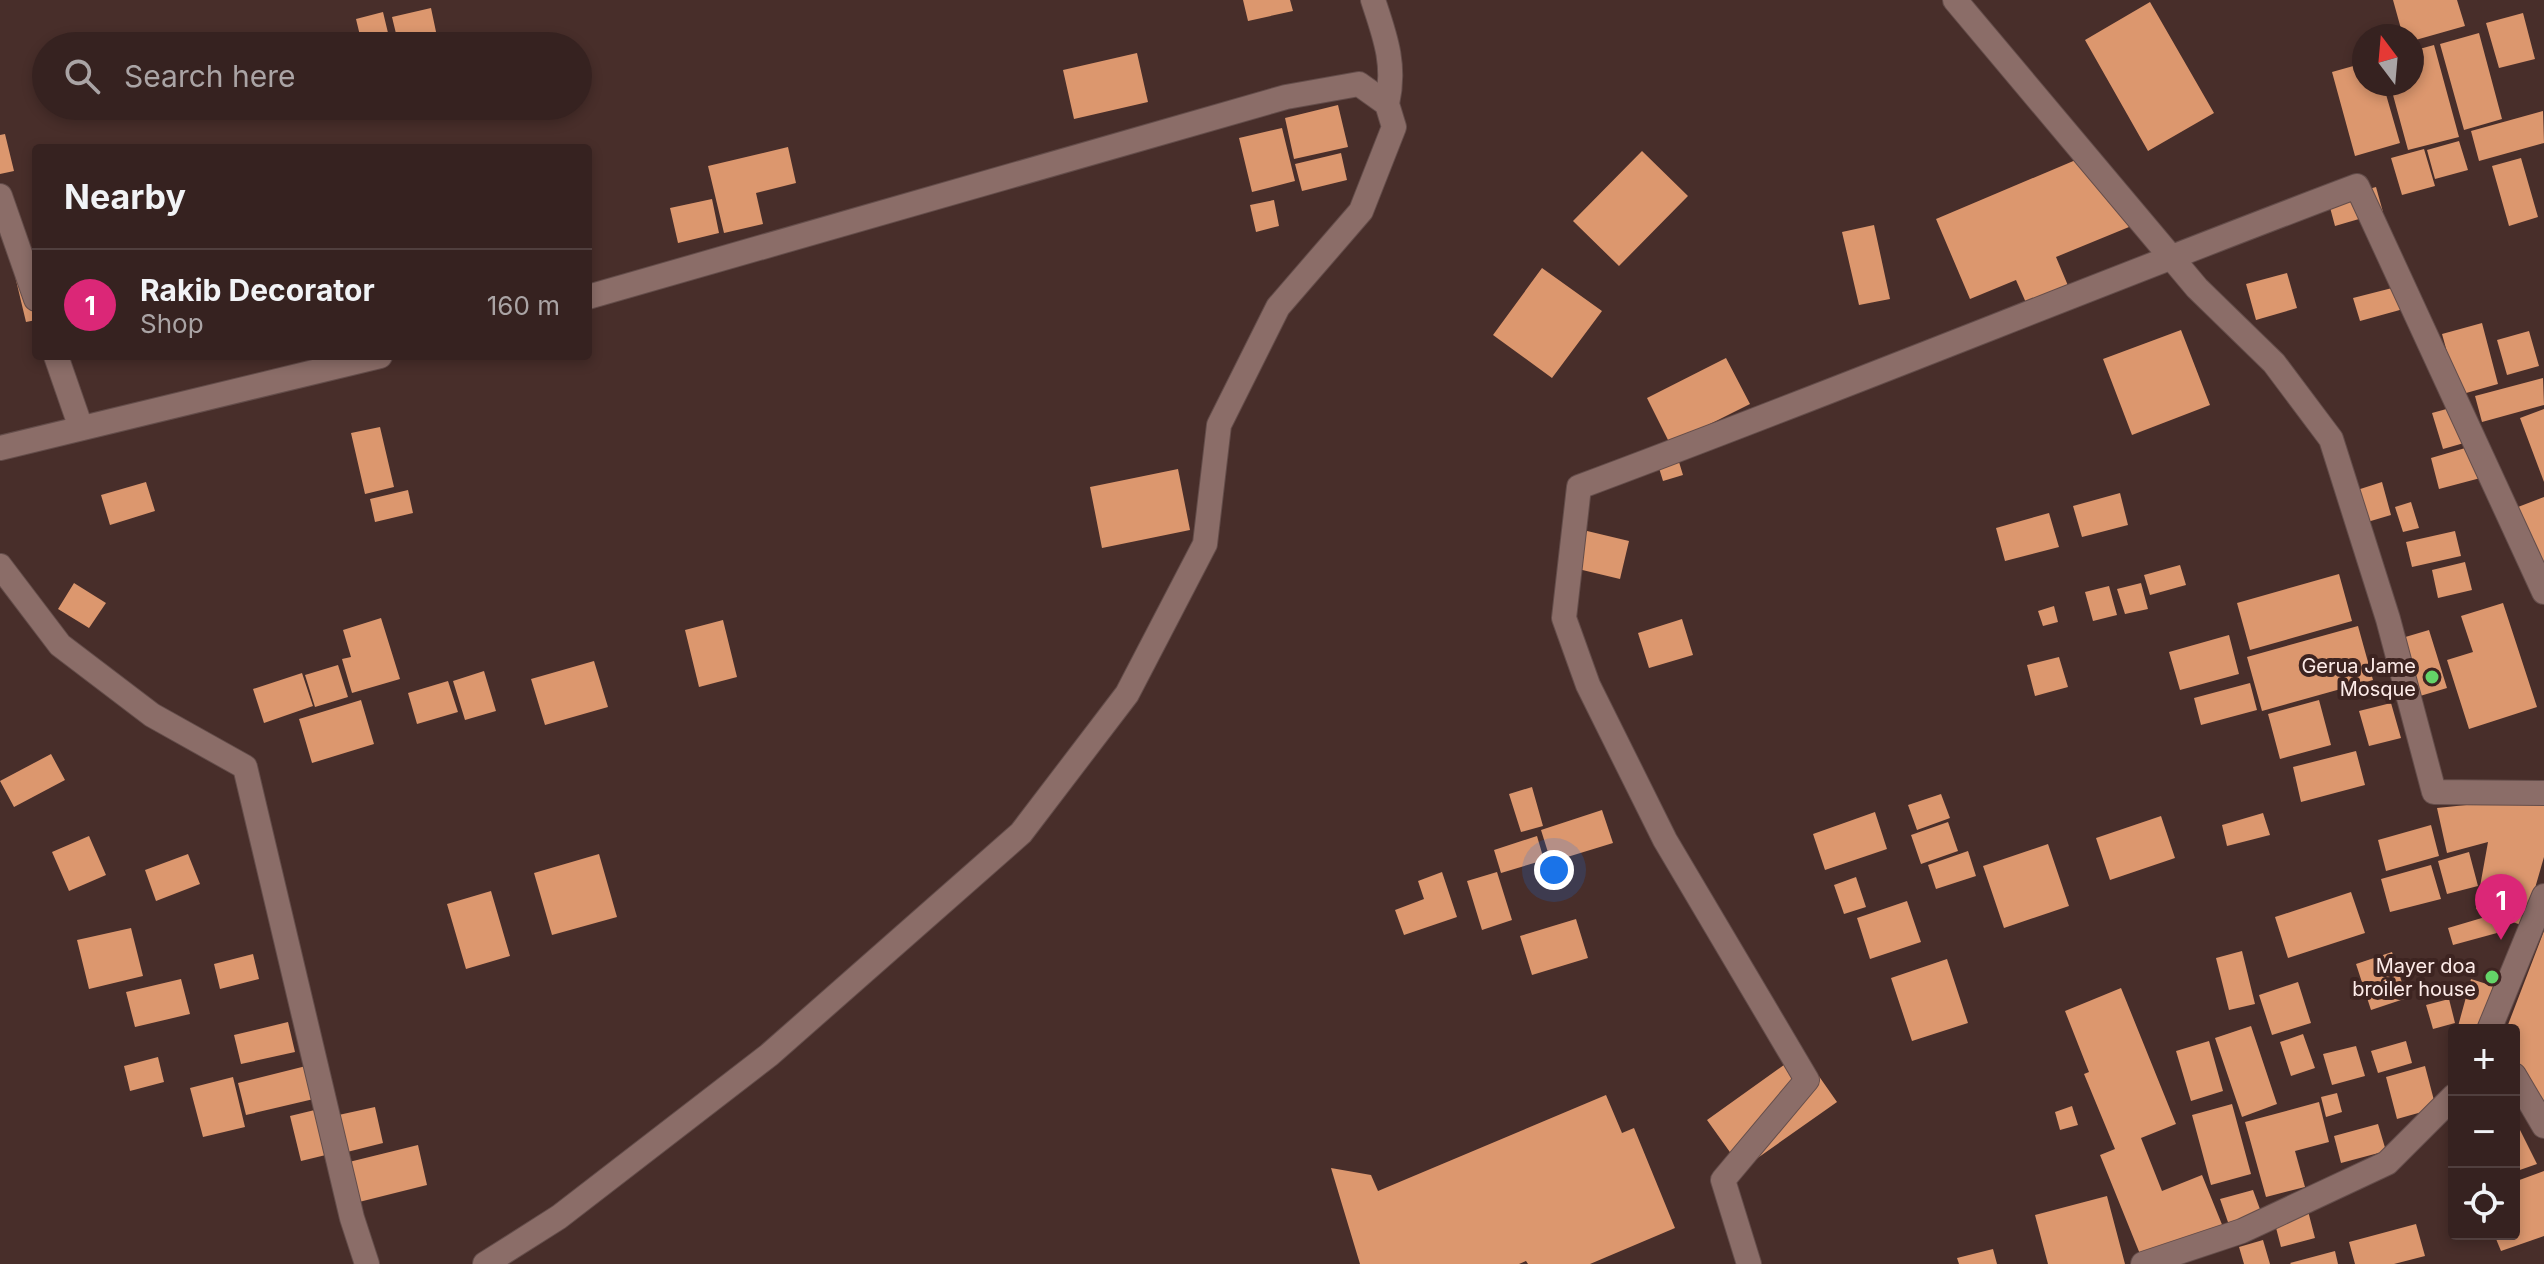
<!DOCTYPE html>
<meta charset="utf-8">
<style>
:root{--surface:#362220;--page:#412f2d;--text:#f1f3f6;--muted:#aaa4a5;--line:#503f3e;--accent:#db2777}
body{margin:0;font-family:Inter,sans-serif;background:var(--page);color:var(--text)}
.controls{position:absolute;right:24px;bottom:24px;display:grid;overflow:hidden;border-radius:8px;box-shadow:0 4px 12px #0003}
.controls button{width:72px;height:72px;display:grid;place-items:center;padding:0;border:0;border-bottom:2px solid var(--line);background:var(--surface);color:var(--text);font:40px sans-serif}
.compass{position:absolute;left:2352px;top:24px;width:72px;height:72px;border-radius:50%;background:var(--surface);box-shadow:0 4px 12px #0003;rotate:344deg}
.you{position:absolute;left:1554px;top:870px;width:28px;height:28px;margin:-20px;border:6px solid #fff;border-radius:50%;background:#1a73e8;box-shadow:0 0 0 12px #1a73e833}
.badge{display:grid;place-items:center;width:52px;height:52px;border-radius:50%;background:var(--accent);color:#fff;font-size:26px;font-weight:700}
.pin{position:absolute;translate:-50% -66px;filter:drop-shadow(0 2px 4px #0008)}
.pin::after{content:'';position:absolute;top:42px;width:28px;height:24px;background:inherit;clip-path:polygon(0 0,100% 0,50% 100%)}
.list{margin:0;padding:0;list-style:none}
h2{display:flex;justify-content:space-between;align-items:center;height:104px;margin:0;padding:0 32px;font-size:34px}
h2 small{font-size:26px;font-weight:400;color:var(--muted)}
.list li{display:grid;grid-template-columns:52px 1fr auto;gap:24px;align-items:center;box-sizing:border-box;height:112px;padding:0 32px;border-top:2px solid var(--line)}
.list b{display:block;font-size:30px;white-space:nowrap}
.list p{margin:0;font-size:26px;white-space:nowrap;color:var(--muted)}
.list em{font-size:26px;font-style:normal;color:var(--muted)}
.icon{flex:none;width:44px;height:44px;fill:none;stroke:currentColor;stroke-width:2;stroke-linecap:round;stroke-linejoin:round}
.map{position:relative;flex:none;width:2544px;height:1264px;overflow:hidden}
.search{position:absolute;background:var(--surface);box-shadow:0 4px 12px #0003;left:32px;top:32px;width:560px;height:88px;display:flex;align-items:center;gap:20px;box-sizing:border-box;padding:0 28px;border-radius:44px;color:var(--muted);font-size:30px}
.panel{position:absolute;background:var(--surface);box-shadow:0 4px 12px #0003;left:32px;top:144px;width:560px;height:216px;border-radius:8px}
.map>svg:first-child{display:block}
.building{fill:#dc976e}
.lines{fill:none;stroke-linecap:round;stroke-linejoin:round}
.minor-casing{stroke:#644d4a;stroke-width:26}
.minor{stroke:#8b6d68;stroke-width:24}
.poi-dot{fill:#64d468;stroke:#3d2421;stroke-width:3}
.labels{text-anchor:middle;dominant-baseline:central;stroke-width:8;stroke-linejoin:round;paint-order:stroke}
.poi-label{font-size:20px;fill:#fdebe8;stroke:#3d2421;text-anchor:end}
</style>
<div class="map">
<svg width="2544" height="1264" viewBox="0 0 2544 1264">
<rect width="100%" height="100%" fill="#482e2a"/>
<path class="building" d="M1243,0h47l3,11 -45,10z
M2393,0h64l8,26 -53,15v-5h-9z
M2150,2l64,111 -66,38 -63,-111z
M431,8l8,38h-40l-7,-29z
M383,12l6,25 -27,7 -6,-25z
M2523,13l12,46 -36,9 -13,-45z
M2479,33l23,86 -38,11 -24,-86z
M2434,45l25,92 -51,13 -18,-66h22v-33z
M1137,53l11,49 -74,17 -11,-49z
M2364,63v21h19l17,59 -45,13 -23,-84z
M1338,105l10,42 -54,12 -9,-41z
M2543,111l1,32 -65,18 -8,-30z
M1282,128l13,53 -43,11 -13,-54z
M5,134l9,37 -14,3v-39z
M2459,141l9,29 -33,9 -8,-29z
M788,147l8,36 -40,10 7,31 -39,9 -16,-67z
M2424,149l11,37 -33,9 -11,-37z
M1642,151l46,45 -69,70 -46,-45z
M2097,151l32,76 -73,30 13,31 -42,17 -11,-25 -46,19 -34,-80z
M1341,153l6,27 -45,11 -7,-27z
M2521,158l17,59 -29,9 -17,-60z
M2376,187l7,25 -48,14 -7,-26z
M712,199l7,34 -41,10 -8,-35z
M1274,200l5,26 -23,6 -6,-27z
M1874,225l16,74 -31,6 -17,-73z
M1542,268l60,43 -50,67 -59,-43z
M36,271v49l-10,2 -11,-46z
M2287,273l10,35 -41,12 -10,-36z
M2400,286l7,22 -47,13 -7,-23z
M2482,323l16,61 -39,11 -17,-61z
M2181,330l29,75 -78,30 -29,-76z
M2529,331l10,35 -32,9 -10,-35z
M1726,358l24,46 -80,40 -23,-46z
M2543,378l1,27 -62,17 -7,-26z
M2461,405l10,36 -28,8 -11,-36z
M2544,409v73l-24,-64z
M380,427l14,60 -29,7 -14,-61z
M2479,444l9,32 -49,13 -8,-31z
M1675,449l8,26 -20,6 -8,-26z
M1178,469l12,61 -88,18 -12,-61z
M146,482l9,29 -45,14 -9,-30z
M2382,482l9,33 -27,8 -10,-32z
M408,490l5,23 -38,9 -5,-23z
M2120,493l8,32 -46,12 -9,-31z
M2544,497v79l-26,-69z
M2411,502l8,26 -16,4 -8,-25z
M2049,513l10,34 -54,14 -9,-33z
M1583,530l46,11 -9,38 -46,-11z
M2455,531l6,25 -49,11 -6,-25z
M2465,562l7,28 -34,8 -6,-28z
M2180,565l6,20 -36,10 -6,-20z
M2339,574l13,47 -102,29 -13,-47z
M74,583l32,20 -17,25 -31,-19z
M2141,583l7,26 -23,5 -8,-25z
M2109,586l8,29 -24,6 -8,-29z
M2503,603l34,104 -68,22 -22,-69 26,-8 -12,-36z
M2054,606l4,16 -15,4 -5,-15z
M381,618l19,61 -48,14 -10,-34 9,-2 -8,-27z
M1682,619l11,36 -44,13 -11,-35z
M723,620l14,57 -38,10 -14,-57z
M2358,626l15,54 -111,31 -15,-54z
M2429,630l18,58 -27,8 -18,-58z
M2229,635l10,39 -59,16 -11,-38z
M2059,657l9,30 -33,9 -8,-31z
M594,661l14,46 -63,18 -14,-46z
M338,665l10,32 -33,10 -10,-32z
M484,671l12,40 -31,9 -12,-39z
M302,673l11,33 -49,17 -11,-34z
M448,681l10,31 -41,12 -9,-31z
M2250,683l7,27 -56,15 -7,-27z
M361,700l13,44 -62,19 -13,-44z
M2319,700l12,45 -51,14 -12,-45z
M2391,703l10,35 -32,8 -10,-35z
M2356,751l9,34 -64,17 -8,-35z
M51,754l14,26 -51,27 -14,-26z
M1532,787l11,39 -22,6 -12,-38z
M1941,794l9,24 -33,12 -9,-25z
M2544,797v60l-20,69 -48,-17 12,-67 -41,11 -10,-45z
M1602,810l11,33 -62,19 -10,-32z
M1875,812l12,37 -62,21 -12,-36z
M2263,813l7,22 -43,11 -5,-21z
M2161,816l14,42 -65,22 -14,-42z
M1948,822l10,29 -37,13 -10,-29z
M2431,825l8,31 -53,15 -8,-31z
M89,836l17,39 -37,16 -17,-39z
M1537,836l7,24 -43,13 -7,-23z
M2048,844l21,62 -65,22 -21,-62z
M1968,851l8,25 -40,13 -8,-24z
M2469,852l9,34 -31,8 -9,-33z
M188,854l12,30 -44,17 -11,-31z
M599,854l18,63 -65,18 -18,-62z
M2431,865l10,34 -51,13 -9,-33z
M1442,872l15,45 -53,18 -9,-25 29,-11 -6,-18z
M1497,872l15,48 -30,10 -15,-49z
M1856,877l10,30 -22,7 -10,-29z
M491,891l19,65 -44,13 -19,-65z
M2351,892l14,41 -77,25 -13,-41z
M1907,901l14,41 -51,17 -13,-41z
M2492,915l5,18 -44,12 -5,-17z
M1576,919l12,39 -56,17 -12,-39z
M131,928l12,48 -54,13 -12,-49z
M2544,931v179l-30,-57v-23h-8z
M2242,951l13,53 -26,6 -13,-52z
M2392,952l15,46 -36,12 -15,-46z
M253,954l6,25 -39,10 -6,-25z
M1947,959l21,64 -56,18 -21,-63z
M181,979l9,35 -55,13 -9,-35z
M2471,979l22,7 -12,44h-24z
M2298,982l13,41 -39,12 -13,-40z
M2121,988l55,136 -35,14 21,53 40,-16 21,52 -81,32 -42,-104 15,-6 -31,-75 5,-2 -24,-61z
M2449,999l6,24 -22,6 -7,-24z
M288,1022l7,30 -54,12 -7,-29z
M2251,1026l26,78 -35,13 -27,-79z
M2303,1034l12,34 -24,8 -11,-34z
M2209,1041l14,50 -32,10 -15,-50z
M2406,1041l6,22 -34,10 -7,-22z
M2356,1046l9,30 -33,9 -9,-31z
M1802,1052l35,50 -95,67 -35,-49z
M158,1057l6,25 -34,9 -6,-25z
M310,1065l8,33 -72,17 -8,-32z
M2425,1066l11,42 -39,11 -11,-42z
M233,1077l12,50 -42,10 -13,-49z
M2337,1093l5,19 -16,5 -5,-20z
M1606,1095l16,38 12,-5 41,100 -85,36h-62l-2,-3 -7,3h-159l-29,-96 40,7 7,16z
M2319,1102l10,40 -34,9 10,36 -39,10 -21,-75z
M2232,1104l19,70 -40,11 -19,-70z
M2072,1106l6,19 -18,5 -5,-18z
M375,1107l8,36 -40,10 -9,-37z
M323,1108l11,45 -33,8 -11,-45z
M2514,1118l23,46 -23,8z
M2378,1124l8,27 -45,12 -7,-27z
M418,1145l9,40 -68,17 -10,-40z
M2544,1171v65l-43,15 -7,-17h20v-52z
M2253,1190l8,22 -31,16 -10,-29z
M2107,1196l18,68h-77l-13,-49z
M2308,1211l7,27 -34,9 -7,-27z
M2416,1224l9,32 -31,8h-39l-6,-22z
M2263,1240l7,24h-26l-5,-17z
M1993,1249l4,15h-38l-2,-6z
M2335,1251l3,13h-47l-1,-1z"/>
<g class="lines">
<defs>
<path id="minor" d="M1373,0c12,36 23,65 14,104
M1955,0l242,288 77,75 57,76 57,180 46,173 110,1
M0,196l36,103
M56,356l25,72
M0,448l380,-92
M0,566l60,79 92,70 93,52 107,451 15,46
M2489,1030l55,-134
M2514,1075l30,51
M485,1264l74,-47 210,-162 252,-222 106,-139 78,-150 14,-119 59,-118 83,-96 33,-84 -7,-23 -28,-20 -73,13 -698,200
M1749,1264l-26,-84 84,-100 -142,-240 -77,-155 -24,-67 15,-131c261,-97 518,-203 778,-301l187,406
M2143,1264l99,-33 145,-68 67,-67"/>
</defs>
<use href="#minor" class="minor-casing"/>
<use href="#minor" class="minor"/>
</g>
<g class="poi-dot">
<circle cx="2432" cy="677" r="8"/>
<circle cx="2492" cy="977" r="8"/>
</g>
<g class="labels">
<g class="poi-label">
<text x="2416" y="666">Gerua Jame<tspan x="2416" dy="23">Mosque</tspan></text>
<text x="2476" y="966">Mayer doa<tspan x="2476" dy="23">broiler house</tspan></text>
</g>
</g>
</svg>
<div class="controls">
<button>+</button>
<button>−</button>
<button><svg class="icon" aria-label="locate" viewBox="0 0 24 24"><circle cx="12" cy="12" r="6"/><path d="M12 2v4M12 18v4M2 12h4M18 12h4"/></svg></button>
</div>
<svg class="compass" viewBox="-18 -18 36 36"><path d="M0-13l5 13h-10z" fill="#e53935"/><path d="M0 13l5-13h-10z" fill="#aaa4a5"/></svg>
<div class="you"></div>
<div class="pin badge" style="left:2501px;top:940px">1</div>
<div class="search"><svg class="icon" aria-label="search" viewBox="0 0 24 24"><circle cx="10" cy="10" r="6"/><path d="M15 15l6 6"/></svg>Search here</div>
<section class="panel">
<h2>Nearby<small></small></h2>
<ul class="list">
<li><span class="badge">1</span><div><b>Rakib Decorator</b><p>Shop</p></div><em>160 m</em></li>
</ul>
</section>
</div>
